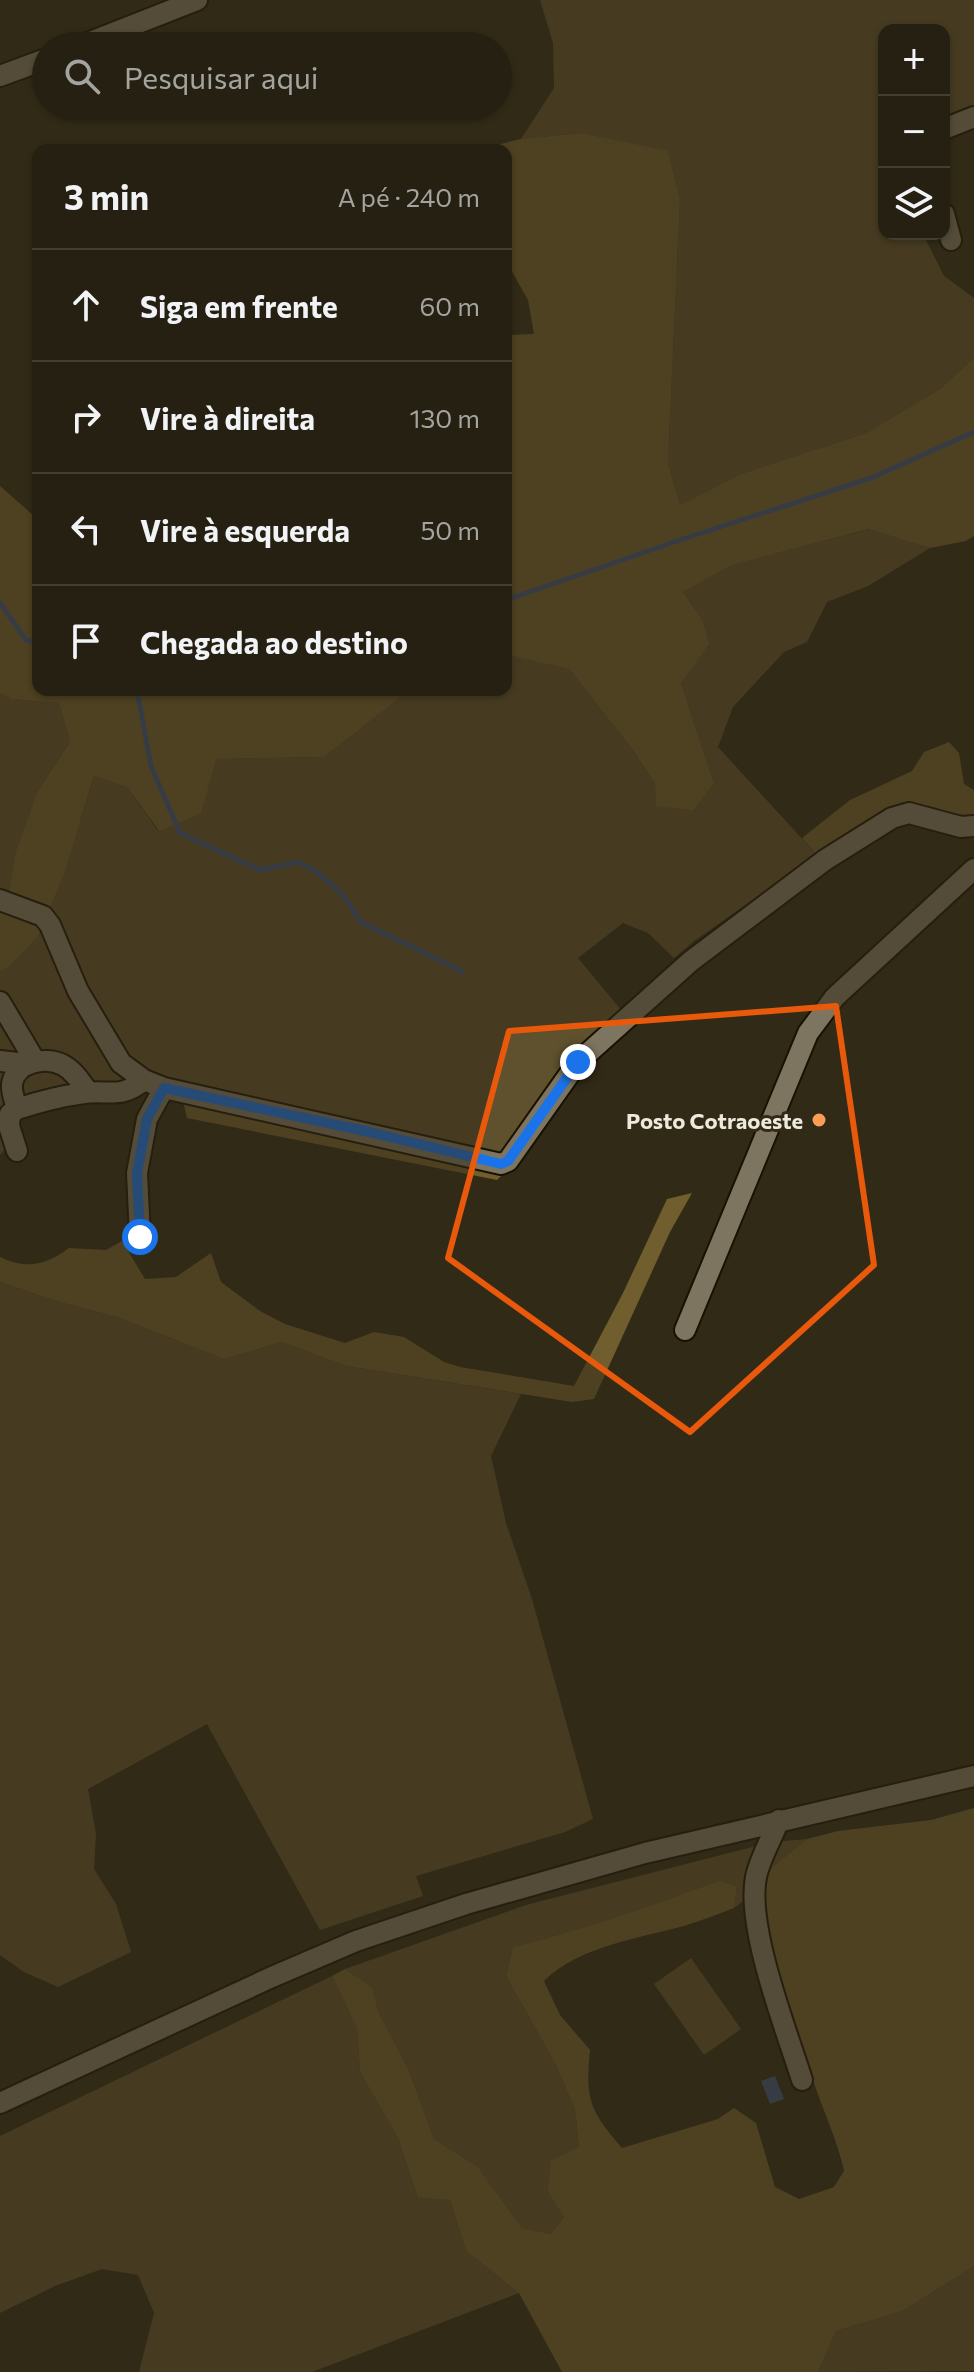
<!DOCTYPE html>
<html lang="pt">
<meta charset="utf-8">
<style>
:root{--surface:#252011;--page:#2d281a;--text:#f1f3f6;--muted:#a3a39f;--line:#423e31}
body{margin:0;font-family:Commissioner,sans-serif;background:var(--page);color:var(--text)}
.controls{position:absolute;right:24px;top:24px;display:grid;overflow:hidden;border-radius:16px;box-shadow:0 2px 6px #0004}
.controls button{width:72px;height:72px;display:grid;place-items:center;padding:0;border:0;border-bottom:2px solid var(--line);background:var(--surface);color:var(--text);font:40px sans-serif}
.stop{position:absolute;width:24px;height:24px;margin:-18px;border:6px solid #1a73e8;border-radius:50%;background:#fff}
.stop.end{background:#1a73e8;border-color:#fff;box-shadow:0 2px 8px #0008}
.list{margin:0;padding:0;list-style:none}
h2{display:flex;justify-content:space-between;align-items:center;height:104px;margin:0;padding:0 32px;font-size:34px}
h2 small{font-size:26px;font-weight:400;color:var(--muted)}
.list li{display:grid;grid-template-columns:52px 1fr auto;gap:24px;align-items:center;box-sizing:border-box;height:112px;padding:0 32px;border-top:2px solid var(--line)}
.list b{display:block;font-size:30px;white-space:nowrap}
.list em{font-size:26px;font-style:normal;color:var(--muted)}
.icon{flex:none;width:44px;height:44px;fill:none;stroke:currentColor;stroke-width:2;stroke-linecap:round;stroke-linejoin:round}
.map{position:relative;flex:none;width:974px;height:2372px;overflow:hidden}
.search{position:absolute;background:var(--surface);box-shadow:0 2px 6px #0004;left:32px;top:32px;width:480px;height:88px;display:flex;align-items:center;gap:20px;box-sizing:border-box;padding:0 28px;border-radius:44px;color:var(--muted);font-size:30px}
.panel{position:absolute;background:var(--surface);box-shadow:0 2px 6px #0004;left:32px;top:144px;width:480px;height:552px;border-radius:16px}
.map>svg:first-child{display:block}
.green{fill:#5f512d}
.forest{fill:#715e2e}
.water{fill:#3f537b}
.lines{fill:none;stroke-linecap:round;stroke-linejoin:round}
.stream{stroke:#3f537b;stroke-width:5}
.minor-casing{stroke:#191202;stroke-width:24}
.minor{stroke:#7e7560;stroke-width:20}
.route{stroke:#1a73e8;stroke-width:10}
.marked{fill:none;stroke:#e8590c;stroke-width:6;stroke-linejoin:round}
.poi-dot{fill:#fd9c57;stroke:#312a17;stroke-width:3}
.labels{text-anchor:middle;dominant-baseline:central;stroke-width:6;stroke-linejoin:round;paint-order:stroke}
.poi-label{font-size:22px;font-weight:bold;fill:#ede9dd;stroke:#312a17;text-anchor:end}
</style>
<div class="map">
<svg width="974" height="2372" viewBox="0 0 974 2372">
<rect width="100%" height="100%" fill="#312a17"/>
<path class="green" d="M540,0h434v107l-30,11v-88h-60v204h39l21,42 30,22v60l-34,31 -74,44 -125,41 -61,31 -12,-42 12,-264 -12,-47 -87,-19 -60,6 33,-51 -1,-45z
M870,529l60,19 -62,38 -41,16 -20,40 -23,10 -51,55 -15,40 99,108 -123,86 -20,17 -26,-25 -25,-10 -45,35 44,53 -114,158 -369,-81 -123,17 -6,39 -10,11v-184c42,-20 81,-150 94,-195l34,12 30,43 43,-17 14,-55 109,-2 86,-67h96v-36h5l58,15 64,81 22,34 1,21 58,-22 -33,-100 21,-64 -19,-27 47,-27z
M0,693l11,6 48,4 11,39 -32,49 -32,117 -6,-2z
M0,1282l56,19 64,17 104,41 58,-17 64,24 175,28 -30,62 15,67 26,76 61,220 -28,13 -149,44 7,20 -103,34 -113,-206 -119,65 8,45 -2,35 22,35 15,48 -73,35 -34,-15 -24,-17z
M807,1839l-37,30 -13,22 -23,17 3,-22 -17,-6c-67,27 -137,50 -207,67l-7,29 51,91 18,43 4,38 -31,44 16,25 -13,17 -29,-6 -44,-61 -44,-28 -26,-71 -29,-55 -7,-26 -27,-18 181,-64 246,-63z
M691,1958l50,71 -37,26 -50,-71z
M332,1976l25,52 3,44 38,66 20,60 32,2 16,51 53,42 -207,79h-173l15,-59 -16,-38 -36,-6 -47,17 -55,27v-177z
M974,2266v105l-156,1 18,-41 67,-20z"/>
<path class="forest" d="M581,133l87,18 12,48 -12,264 12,42 61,-31 125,-41 74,-44 34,-31v178l-8,5 -36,7 -61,-19 -138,36 -48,27 19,27 7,25 -28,39 33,100 -21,27 -37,-4 -1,-22 -22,-34 -64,-81 -63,-15v-319l28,-1 -6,-34 -22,-39v-111h-31l46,-11z
M0,486l34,30 4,10v164h372l-86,67 -108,2 -15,55 -42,17 -31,-43 -34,-12 -29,95 -27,65 -29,30 -9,5v-65l7,1 9,-55 22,-61 32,-49 -11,-39 -48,-4 -11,-6z
M949,742l10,11 5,31 10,6v30l-70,-12 -87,47 -15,-17 48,-38 62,-29 12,-19z
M191,1102l317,67 -11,11 -310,-62 -3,-13z
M692,1193l-22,39 -76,167 -22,3 -226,-36 -64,-24 -58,17 -104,-41 -64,-17 -56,-19v-25c27,13 46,8 69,-9l37,2 16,-9 23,38 31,-2 35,-24 10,29 39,29 25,13 60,19 29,-11 30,5 40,25 16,5 114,19 49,-93 44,-94z
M974,1808v458l-71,45 -67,20 -18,41h-256l-43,-79 -53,-42 -16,-51 -32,-2 -20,-60 -38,-66 -3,-44 -25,-52 13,-7 27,18 7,26 29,55 26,71 44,28 44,61 29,6 13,-17 -16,-25 3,-31 28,-14 -4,-37 -18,-43 -51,-91 7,-29c70,-17 140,-41 207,-67l17,6 -3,22c-16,6 -31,12 -47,17 -46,13 -108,21 -143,56l16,34 30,35c-5,51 0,60 32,98l96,-29 16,-11 22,15 19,64 24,12 35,-12 10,-16c-7,-33 -22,-62 -32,-94 -20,-62 -40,-124 -55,-186l13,-22 37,-30 31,-8 93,-11z"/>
<path class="water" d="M775,2076l9,23 -14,5 -9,-23z"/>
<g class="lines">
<path class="stream" d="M506,600l174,-60 191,-62 103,-46
M0,603l26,37 12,3
M137,690l14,76 29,67 80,37 39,-8 18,10 25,22 19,28 102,50"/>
<defs>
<path id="minor" d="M80,46l117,-46
M0,76l46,-17
M944,129l30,-12
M944,214l7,26
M0,900l43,16 7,9 28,66 43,72 23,17 20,8 337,76 7,-3 70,-99 113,-101 134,-101 67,-42 17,-5 52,14 13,-1
M0,1002l35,59
M0,1061l27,3
M17,1109c-2,-8 -6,-17 -5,-25 3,-22 33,-28 51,-19 11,6 18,17 25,27
M17,1151l-8,-25 1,-12 7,-5c21,-7 45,-13 67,-16 26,-3 37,6 60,-13
M140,1237l-3,-64 10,-54 17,-31
M685,1330l123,-297 27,-36 139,-128
M779,1820c-7,18 -19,38 -23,57 -10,50 30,152 46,203
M0,2103l272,-126 84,-36 110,-37 179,-51 329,-77"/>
</defs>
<use href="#minor" class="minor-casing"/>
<use href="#minor" class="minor"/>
</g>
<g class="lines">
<path class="route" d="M140,1237l-3,-64 10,-54 17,-31 201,43 136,33 7,-3 70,-99"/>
</g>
<path d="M0 0H974V2372H0ZM836,1006l38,259 -184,167 -242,-174 61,-227z" fill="#312a17" fill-opacity=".55" fill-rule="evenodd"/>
<path class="marked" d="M836,1006l38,259 -184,167 -242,-174 61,-227z"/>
<circle class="poi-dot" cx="819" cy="1120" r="8"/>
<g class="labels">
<g class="poi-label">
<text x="803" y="1120">Posto Cotraoeste</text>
</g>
</g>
</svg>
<div class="controls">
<button>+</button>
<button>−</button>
<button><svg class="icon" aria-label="layers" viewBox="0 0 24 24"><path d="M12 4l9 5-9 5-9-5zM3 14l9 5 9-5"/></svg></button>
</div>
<div class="stop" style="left:140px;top:1237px"></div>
<div class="stop end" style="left:578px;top:1062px"></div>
<div class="search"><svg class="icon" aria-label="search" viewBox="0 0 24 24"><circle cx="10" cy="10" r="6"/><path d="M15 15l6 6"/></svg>Pesquisar aqui</div>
<section class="panel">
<h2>3 min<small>A pé · 240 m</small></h2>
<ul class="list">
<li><svg class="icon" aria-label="ahead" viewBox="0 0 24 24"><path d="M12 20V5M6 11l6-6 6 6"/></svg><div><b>Siga em frente</b></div><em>60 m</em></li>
<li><svg class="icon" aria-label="right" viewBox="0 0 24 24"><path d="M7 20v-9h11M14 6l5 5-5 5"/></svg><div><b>Vire à direita</b></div><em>130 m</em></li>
<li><svg class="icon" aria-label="left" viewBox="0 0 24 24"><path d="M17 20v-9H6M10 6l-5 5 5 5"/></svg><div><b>Vire à esquerda</b></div><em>50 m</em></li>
<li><svg class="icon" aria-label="arrive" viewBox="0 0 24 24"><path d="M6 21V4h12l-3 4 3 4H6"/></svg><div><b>Chegada ao destino</b></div></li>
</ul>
</section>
</div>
